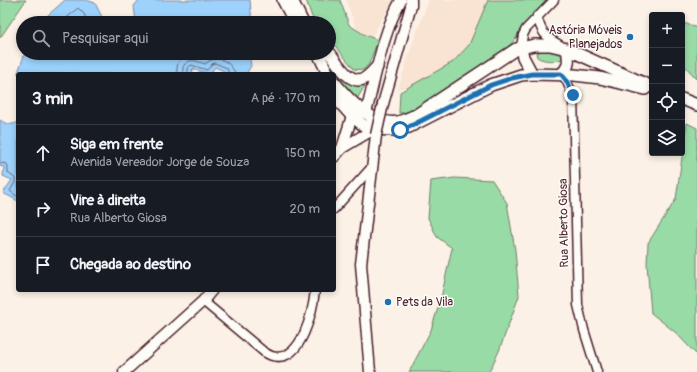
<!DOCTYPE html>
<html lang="pt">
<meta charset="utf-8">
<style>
:root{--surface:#171b24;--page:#20242c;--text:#f1f3f6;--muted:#9ea1a6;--line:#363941}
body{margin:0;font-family:Pangolin,sans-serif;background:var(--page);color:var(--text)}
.controls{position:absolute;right:12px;top:12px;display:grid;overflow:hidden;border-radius:4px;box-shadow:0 2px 6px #0003}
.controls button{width:36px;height:36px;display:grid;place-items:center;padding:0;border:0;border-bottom:1px solid var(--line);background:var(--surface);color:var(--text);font:20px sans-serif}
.stop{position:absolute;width:12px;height:12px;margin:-9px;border:3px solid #1f6fb2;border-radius:50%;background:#fff}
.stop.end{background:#1f6fb2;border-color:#fff;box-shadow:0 1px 4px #0008}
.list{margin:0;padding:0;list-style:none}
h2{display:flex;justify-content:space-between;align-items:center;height:52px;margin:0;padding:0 16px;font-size:17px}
h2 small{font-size:13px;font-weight:400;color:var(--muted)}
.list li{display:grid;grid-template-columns:26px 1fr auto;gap:12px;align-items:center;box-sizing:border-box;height:56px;padding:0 16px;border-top:1px solid var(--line)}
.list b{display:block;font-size:15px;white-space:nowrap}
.list p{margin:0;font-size:13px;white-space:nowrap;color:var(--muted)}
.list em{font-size:13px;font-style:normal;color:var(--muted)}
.icon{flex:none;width:22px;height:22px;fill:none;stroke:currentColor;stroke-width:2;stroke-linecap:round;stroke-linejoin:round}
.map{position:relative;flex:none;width:697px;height:372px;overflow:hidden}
.search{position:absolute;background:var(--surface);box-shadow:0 2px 6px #0003;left:16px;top:16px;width:320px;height:44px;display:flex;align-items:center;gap:10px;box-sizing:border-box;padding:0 14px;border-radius:22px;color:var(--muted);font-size:15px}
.panel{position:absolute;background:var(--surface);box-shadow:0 2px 6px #0003;left:16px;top:72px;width:320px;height:220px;border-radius:4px}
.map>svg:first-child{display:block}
.built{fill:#f9e3d2}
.green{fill:#99dba6;stroke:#727d68}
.water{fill:#9cd2fb;stroke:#7b8aa8}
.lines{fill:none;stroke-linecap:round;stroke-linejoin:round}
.shore{stroke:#6b677e;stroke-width:1}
.minor-casing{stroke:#4a1f2b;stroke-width:11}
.tertiary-casing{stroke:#4a1f2b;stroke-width:13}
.secondary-casing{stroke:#4a1f2b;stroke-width:14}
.minor{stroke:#fdfcf7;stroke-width:8}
.tertiary{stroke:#fdfcf7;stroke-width:10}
.secondary{stroke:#fdfcf7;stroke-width:11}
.tertiary-bridge-casing{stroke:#4a1f2b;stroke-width:13;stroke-linecap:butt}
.tertiary-bridge{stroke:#fdfcf7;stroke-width:10}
.route{stroke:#1f6fb2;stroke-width:5}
.poi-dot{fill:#1f6fb2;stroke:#fdfcf7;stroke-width:1.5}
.labels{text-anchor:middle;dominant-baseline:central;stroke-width:3;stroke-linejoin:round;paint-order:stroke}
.poi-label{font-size:12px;fill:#4a1f2b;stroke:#fdfcf7;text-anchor:end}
.street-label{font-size:12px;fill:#4a1f2b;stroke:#fdfcf7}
</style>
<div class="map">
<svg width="697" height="372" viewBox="0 0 697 372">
<rect width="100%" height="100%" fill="#fbf1e6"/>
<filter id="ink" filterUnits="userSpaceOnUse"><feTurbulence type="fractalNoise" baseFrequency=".025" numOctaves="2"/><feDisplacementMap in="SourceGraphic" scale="8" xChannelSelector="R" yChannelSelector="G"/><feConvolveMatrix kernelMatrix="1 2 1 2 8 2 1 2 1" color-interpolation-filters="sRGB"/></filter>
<g filter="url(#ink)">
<path class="built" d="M346,0h47l-29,50z
M429,0h69l-3,12 -51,67 -46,10 13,-41z"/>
<path class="green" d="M0,0h26l-26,38z
M306,0h34l9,25 16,10 13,5 -9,24 -6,6 -9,-1 -25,-31v-15h-12l-5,-6z
M488,0h61l-40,46 -96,66 -14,1 1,-21 53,-30 16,-17z
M684,23l13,5v51l-15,-16v-22z
M545,50l16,1 5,6c-7,5 -22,5 -29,0l-1,-4z
M326,56c10,19 17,32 41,26l-10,17 -21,-21z
M687,123l10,5v227l-22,-23 -24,-19 -4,-49 1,-21 28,-44z
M454,178l38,2 15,23 8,47 4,46 -20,55 -10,21h-80l22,-42 10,-32 11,-50 -15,-11 -9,-19 3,-37z"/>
<path class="water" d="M65,0h21l9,3 10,20h-66z
M139,0h111l2,23h-116l-2,-17z
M25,53h224l2,13 -5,8h-20l-2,-3 -9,-4 -5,7 -18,-5 1,5h-175v-2z
M0,120c6,4 11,6 18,2v79l-15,-8 9,-13 -9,-4 1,-9 -4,-1z"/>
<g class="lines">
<path class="shore" d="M61,23l17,-15 6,6 4,9
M177,74c-2,-19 12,-21 27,-17l6,-4
M183,74v-7c6,-10 13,-6 22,-3 12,-10 24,-4 30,9l-1,1
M188,74v-6l3,-3 16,5 5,-6 3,-1 12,5 2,6
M0,163l7,1 1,3v6l7,5v4l-5,9 8,6"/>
<defs>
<path id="minor" d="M537,16c4,16 8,21 23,29
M521,47l2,-12 3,-6 28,-29
M561,74l5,6 7,15 5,210 6,25 13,42
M334,209l38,-42
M203,301l61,51c2,1 5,3 8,4 30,8 41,-46 43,-66"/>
<path id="tertiary" d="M383,104l28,-98v-6
M366,113c10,-38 16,-79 35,-113
M342,148l10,-32
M334,157l8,-9 32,-19
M124,372l79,-71 9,-11
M370,372l-9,-108 15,-129"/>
<path id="secondary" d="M283,0l12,23
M292,0l11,23
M521,47l2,10 9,17
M329,52c8,10 21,35 36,26 4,-2 8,-7 12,-11
M318,53l10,21
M561,74c9,-6 8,-15 6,-25
M334,82c15,18 38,44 64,40 7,-2 13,-5 18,-7l100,-66 18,-4h16l17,4 85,38
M334,96l18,20 11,9 11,4 18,1 17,-3 82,-42 30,-10 11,-1 42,1 26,3 45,11
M682,99l15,6"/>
</defs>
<use href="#minor" class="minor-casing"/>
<use href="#tertiary" class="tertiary-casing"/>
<use href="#secondary" class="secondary-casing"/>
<use href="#minor" class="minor"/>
<use href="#tertiary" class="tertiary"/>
<use href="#secondary" class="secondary"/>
<defs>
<path id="tertiary-bridge" d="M376,135l7,-31"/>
</defs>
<use href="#tertiary-bridge" class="tertiary-bridge-casing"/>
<use href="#tertiary-bridge" class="tertiary-bridge"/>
</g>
</g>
<g class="lines" filter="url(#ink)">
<path class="route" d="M400,130l9,-3 82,-42 21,-7 20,-4h29l5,6 7,15"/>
</g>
<g class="poi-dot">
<circle cx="630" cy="37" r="4"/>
<circle cx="388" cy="302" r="4"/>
</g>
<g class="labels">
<g class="poi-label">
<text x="622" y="30">Astória Móveis<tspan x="622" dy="14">Planejados</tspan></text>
<text x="396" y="302" text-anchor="start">Pets da Vila</text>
</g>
<g class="street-label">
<text transform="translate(564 223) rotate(-91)">Rua Alberto Giosa</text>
</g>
</g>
</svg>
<div class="controls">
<button>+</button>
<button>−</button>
<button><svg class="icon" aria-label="locate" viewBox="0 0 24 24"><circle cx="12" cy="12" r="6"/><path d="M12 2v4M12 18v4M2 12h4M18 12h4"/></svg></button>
<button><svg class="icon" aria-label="layers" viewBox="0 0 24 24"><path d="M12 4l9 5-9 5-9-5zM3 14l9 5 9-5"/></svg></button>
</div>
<div class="stop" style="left:400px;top:130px"></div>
<div class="stop end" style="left:573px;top:95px"></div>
<div class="search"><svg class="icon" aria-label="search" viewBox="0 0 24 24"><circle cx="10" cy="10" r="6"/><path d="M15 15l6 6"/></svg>Pesquisar aqui</div>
<section class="panel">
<h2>3 min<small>A pé · 170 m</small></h2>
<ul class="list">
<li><svg class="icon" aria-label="ahead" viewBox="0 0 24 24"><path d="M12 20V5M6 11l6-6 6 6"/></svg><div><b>Siga em frente</b><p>Avenida Vereador Jorge de Souza</p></div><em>150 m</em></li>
<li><svg class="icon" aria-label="right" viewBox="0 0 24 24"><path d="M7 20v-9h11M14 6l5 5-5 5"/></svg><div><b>Vire à direita</b><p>Rua Alberto Giosa</p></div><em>20 m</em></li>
<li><svg class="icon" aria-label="arrive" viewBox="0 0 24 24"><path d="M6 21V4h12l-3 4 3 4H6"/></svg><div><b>Chegada ao destino</b></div></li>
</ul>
</section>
</div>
